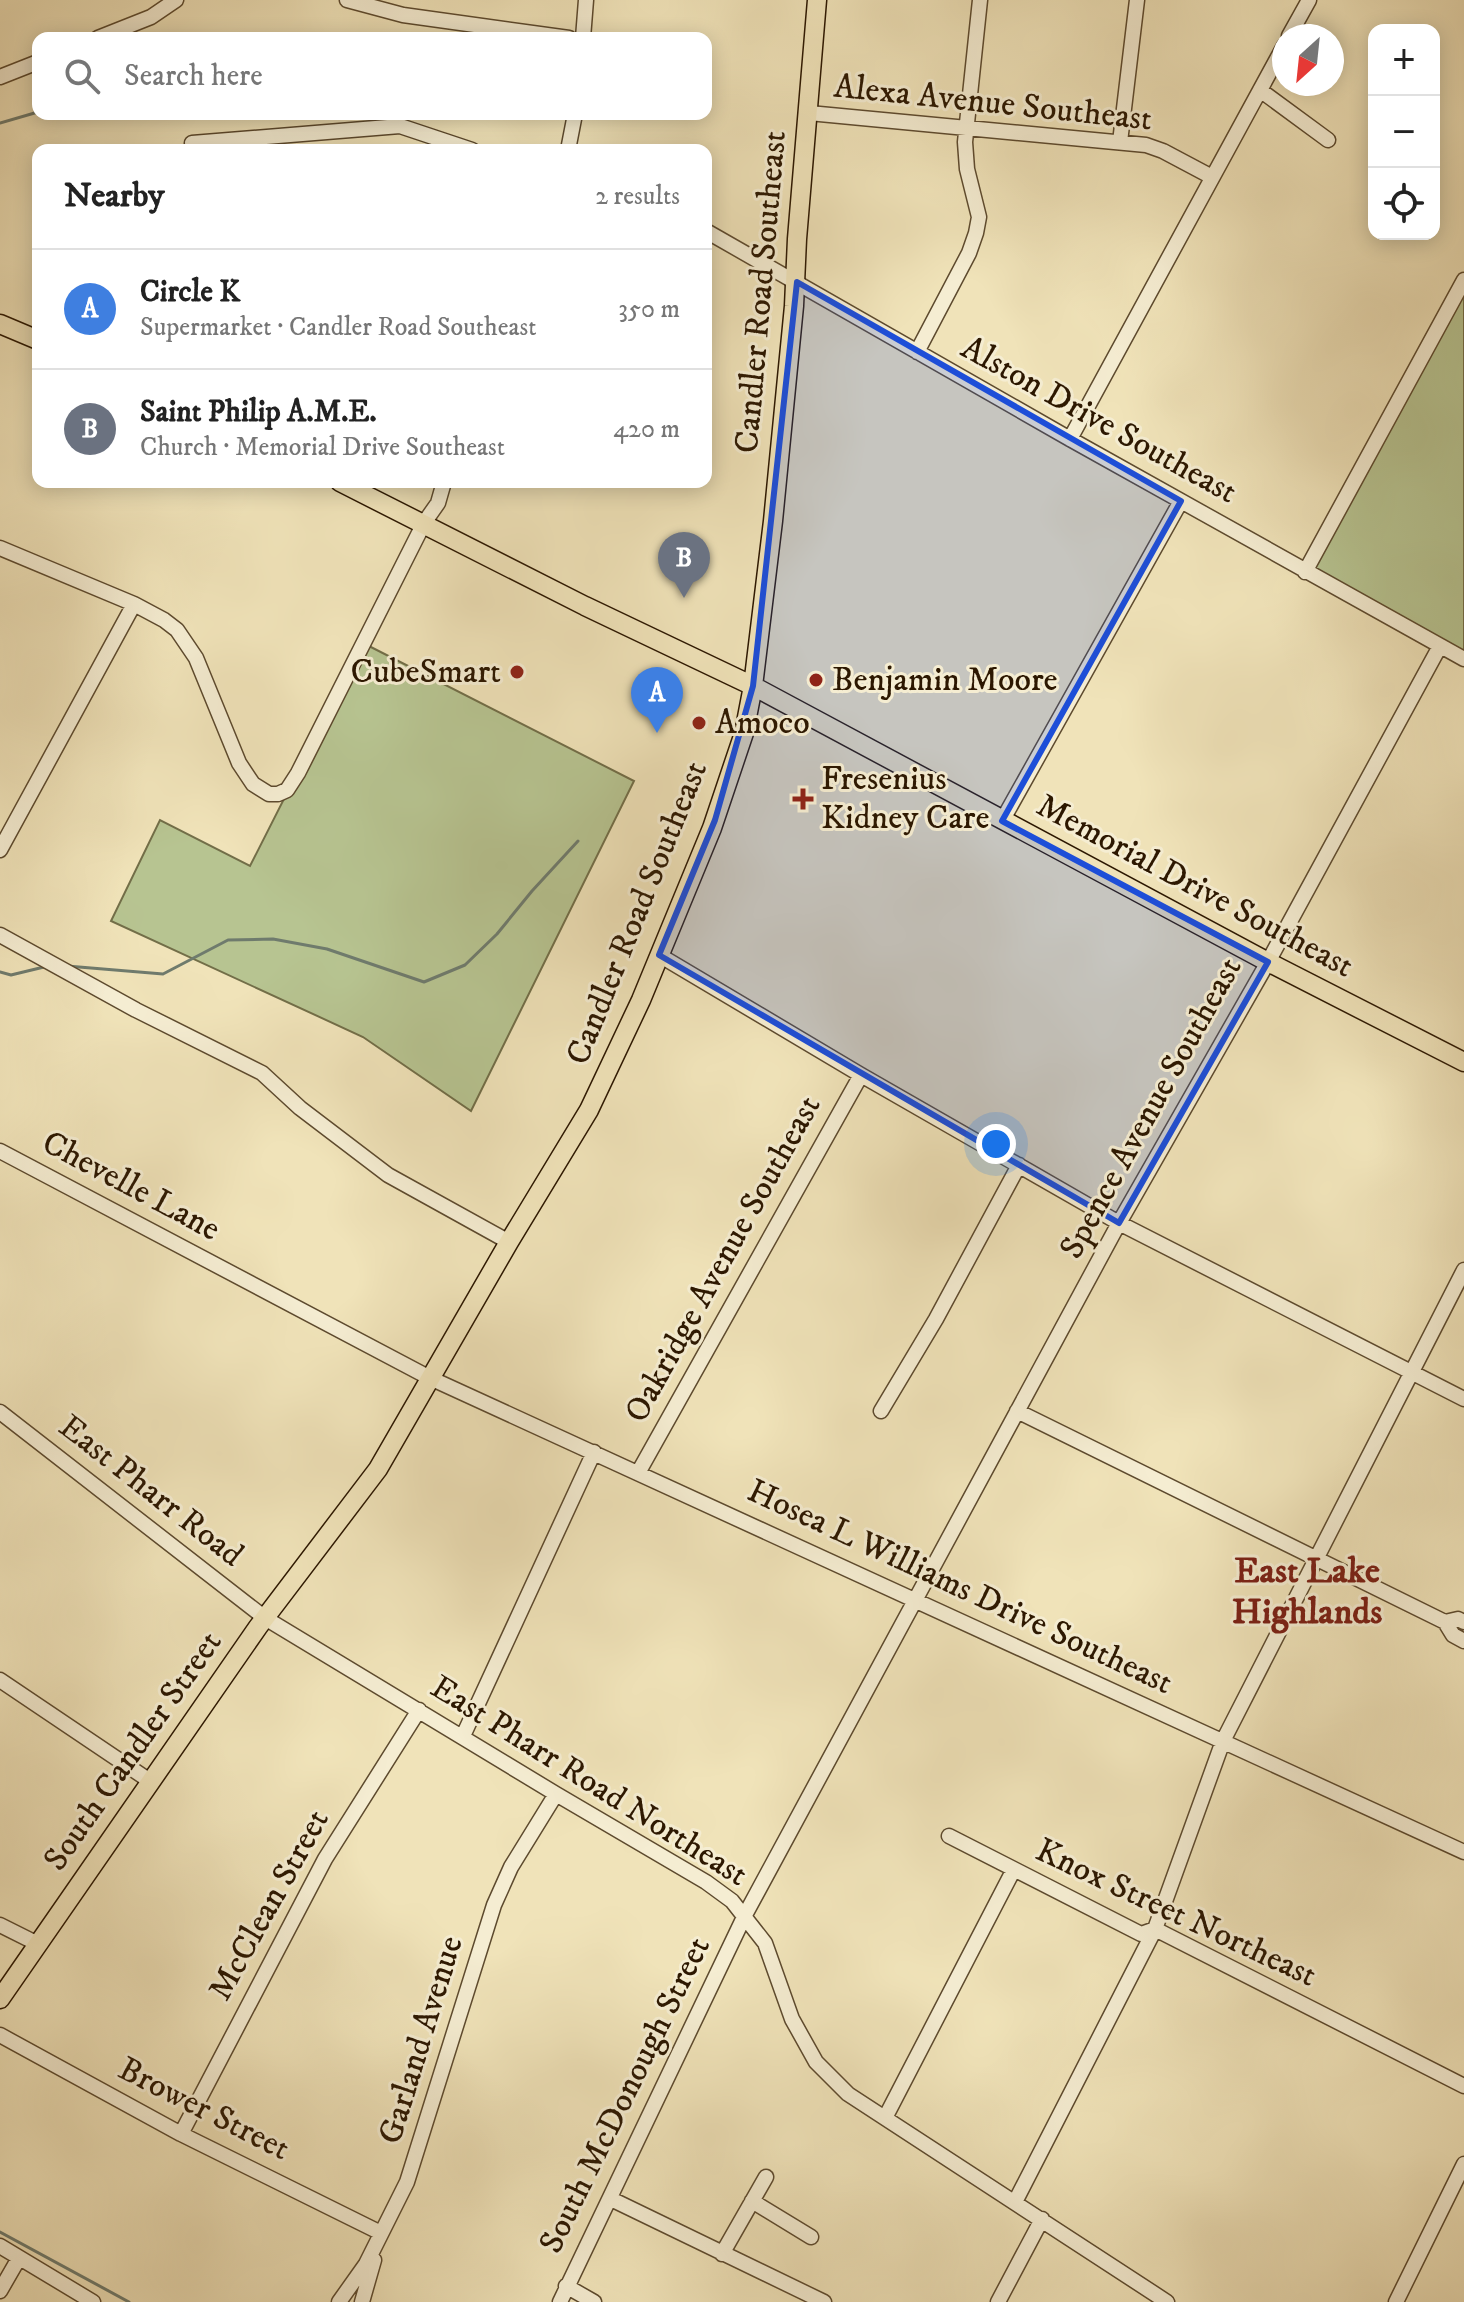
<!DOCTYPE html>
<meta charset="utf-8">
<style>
:root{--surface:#fff;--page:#f6f6f6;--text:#222;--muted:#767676;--line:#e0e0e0;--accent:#7c3aed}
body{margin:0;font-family:"IM FELL DW Pica",serif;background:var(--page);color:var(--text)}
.controls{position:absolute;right:24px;top:24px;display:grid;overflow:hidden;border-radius:16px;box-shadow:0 4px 20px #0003}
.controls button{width:72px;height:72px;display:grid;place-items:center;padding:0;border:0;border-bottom:2px solid var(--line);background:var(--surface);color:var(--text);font:40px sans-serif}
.compass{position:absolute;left:1272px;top:24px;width:72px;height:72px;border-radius:50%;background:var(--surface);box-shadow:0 4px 20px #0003;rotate:207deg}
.you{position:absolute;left:996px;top:1144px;width:28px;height:28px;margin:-20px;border:6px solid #fff;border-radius:50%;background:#1a73e8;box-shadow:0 0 0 12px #1a73e833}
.badge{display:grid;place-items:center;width:52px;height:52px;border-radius:50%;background:var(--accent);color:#fff;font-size:26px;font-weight:700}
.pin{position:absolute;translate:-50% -66px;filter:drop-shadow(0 2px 4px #0008)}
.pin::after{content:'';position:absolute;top:42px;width:28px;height:24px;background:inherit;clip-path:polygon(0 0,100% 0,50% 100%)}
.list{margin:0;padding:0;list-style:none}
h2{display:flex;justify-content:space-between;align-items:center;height:104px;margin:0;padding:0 32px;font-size:34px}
h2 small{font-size:26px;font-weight:400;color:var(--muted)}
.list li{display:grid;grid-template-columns:52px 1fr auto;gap:24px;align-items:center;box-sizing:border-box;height:120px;padding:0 32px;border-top:2px solid var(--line)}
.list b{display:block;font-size:30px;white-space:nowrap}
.list p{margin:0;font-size:26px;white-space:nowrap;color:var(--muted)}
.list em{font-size:26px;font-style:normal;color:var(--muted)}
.icon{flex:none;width:44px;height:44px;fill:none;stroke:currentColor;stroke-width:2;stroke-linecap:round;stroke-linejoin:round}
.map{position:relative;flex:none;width:1464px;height:2302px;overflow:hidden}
.search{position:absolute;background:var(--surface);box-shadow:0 4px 20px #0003;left:32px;top:32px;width:680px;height:88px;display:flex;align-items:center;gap:20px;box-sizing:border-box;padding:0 28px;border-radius:16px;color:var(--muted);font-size:30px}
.panel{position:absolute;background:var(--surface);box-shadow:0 4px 20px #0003;left:32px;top:144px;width:680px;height:344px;border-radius:16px}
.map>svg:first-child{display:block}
.green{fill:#b7c491;stroke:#726e48;stroke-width:2}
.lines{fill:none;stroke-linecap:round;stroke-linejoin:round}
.stream{stroke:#6f7b6d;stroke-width:3}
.minor-casing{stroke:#5d4a2e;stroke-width:17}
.major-casing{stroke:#2c1700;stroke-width:21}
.minor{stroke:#f5edd2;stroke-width:14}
.major{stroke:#f0e3b9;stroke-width:18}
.marked{fill:#1d4ed8;fill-opacity:0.2;stroke:#1d4ed8;stroke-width:6;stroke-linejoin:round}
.poi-dot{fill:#8f2418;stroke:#f5edd2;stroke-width:3}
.labels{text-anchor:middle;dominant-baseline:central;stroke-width:6;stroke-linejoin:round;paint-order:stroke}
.street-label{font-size:34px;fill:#2c1700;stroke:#f5edd2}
.poi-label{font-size:34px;fill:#2c1700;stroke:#f5edd2;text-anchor:start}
.neighbourhood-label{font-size:36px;font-weight:bold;fill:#7a1f14;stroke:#f5edd2}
</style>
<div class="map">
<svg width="1464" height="2302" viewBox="0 0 1464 2302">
<rect width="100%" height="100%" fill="#f0e3b9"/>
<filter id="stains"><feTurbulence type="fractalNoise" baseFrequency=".0025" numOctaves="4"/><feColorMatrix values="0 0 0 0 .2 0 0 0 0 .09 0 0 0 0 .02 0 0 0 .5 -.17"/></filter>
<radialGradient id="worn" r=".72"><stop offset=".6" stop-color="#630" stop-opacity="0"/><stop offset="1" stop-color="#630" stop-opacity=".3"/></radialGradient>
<path class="green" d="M1464,279v373l-159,-84z
M363,643l271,138 -163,330 -108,-74 -252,-116 49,-101 90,46z"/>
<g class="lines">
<path class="stream" d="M0,123l38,-11
M67,966l96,8 65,-34 45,-1 54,10 97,33 41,-17 32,-31 35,-43 46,-50
M0,972l11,3 33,-8
M0,2232l129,70"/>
<defs>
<path id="minor" d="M347,0l56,15 166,23
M1289,36l20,-36
M98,38l53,-21 25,-17
M583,38l3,-38
M0,77l38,-15
M1260,90l68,50
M809,113l337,32 17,6 49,26
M1120,142l17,-142
M192,143l208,-17 72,24
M568,150l7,-36
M706,231l364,208 394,220
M917,352l52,-99 7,-20 3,-16 -12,-48 -2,-27 15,-142
M1070,439l214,-393
M0,548l134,56 30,16 13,10 19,28 43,105 14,21 16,10h9l9,-4 11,-17 126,-250 14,-20 6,-21
M1305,572l159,-292
M1002,821l179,-320
M0,850l134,-246
M0,935l136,75 126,63 38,35 88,67 121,67
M659,955l202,120 258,148 345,176
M0,1151l430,227 1034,474
M881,1411l55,-92 83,-154
M1017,1411l428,211 8,13 11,6
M0,1412l265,206 291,176 150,88 26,19 33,42 27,76 24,43 32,32 319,208
M638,1473l223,-398
M1445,1622l13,-3 6,3
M0,1680l150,101
M463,1736l131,-284
M949,1836l192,98 14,-5 309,157
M0,1925l38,19
M0,2035l181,99 200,99
M885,2118l128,-247
M181,2134l144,-275 94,-149
M611,2199l213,103
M752,2201l59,36
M1015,2202l140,-273 68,-188 241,-471
M0,2246l93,56
M722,2254l44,-77
M566,2286l28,16
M0,2291l19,-33
M339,2302l27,-38 41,-82 87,-277 17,-38 45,-73
M362,2302l12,-42
M560,2302l185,-387 374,-692 149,-261 172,-316
M998,2302l44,-83
M1396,2302l68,-138"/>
<path id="major" d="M0,324l38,16
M340,482l245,124 168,80 515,276 196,100
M0,1999l258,-372 120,-158 131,-227 80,-132 52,-110 71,-172 32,-95 9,-47 20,-165 21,-215 3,-67 20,-239"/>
</defs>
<use href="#minor" class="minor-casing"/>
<use href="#major" class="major-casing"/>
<use href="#minor" class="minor"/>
<use href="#major" class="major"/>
</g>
<path class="marked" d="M797,282l384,219 -179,320 266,141 -149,261 -460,-268 56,-135 38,-134z"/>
<g class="poi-dot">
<circle cx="517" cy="672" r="8"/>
<circle cx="816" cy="680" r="8"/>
<circle cx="699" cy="723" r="8"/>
<path d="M799 787h8v8h8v8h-8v8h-8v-8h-8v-8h8z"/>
</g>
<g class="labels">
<g class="street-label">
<text transform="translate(993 103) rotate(6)">Alexa Avenue Southeast</text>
<text transform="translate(761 292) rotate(-85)">Candler Road Southeast</text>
<text transform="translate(1099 420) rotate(29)">Alston Drive Southeast</text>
<text transform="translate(1195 886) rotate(28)">Memorial Drive Southeast</text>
<text transform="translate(637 913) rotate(-68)">Candler Road Southeast</text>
<text transform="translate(1151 1108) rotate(-61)">Spence Avenue Southeast</text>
<text transform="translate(131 1186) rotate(28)">Chevelle Lane</text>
<text transform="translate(723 1259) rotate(-61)">Oakridge Avenue Southeast</text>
<text transform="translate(151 1491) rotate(38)">East Pharr Road</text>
<text transform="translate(960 1587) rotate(25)">Hosea L Williams Drive Southeast</text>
<text transform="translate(133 1751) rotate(-55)">South Candler Street</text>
<text transform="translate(589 1781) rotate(32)">East Pharr Road Northeast</text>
<text transform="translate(269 1905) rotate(-61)">McClean Street</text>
<text transform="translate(1176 1913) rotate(25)">Knox Street Northeast</text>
<text transform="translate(421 2040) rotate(-73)">Garland Avenue</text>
<text transform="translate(625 2095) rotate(-64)">South McDonough Street</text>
<text transform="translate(204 2109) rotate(27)">Brower Street</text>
</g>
<g class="poi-label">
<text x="501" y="672" text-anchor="end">CubeSmart</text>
<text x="832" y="680">Benjamin Moore</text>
<text x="715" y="723">Amoco</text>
<text x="821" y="779">Fresenius<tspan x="821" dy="39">Kidney Care</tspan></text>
</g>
<g class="neighbourhood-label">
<text x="1307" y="1571">East Lake<tspan x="1307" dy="41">Highlands</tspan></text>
</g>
</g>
<rect width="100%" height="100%" filter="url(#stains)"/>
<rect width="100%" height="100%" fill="url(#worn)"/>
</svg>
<div class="controls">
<button>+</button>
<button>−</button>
<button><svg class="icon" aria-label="locate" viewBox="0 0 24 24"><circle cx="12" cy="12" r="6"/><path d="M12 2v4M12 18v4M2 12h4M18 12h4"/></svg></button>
</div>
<svg class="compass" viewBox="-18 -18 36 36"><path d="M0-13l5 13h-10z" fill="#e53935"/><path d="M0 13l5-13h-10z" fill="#767676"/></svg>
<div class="you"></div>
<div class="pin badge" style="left:657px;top:733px;background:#3f7fe0">A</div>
<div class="pin badge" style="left:684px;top:598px;background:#6b7280">B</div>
<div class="search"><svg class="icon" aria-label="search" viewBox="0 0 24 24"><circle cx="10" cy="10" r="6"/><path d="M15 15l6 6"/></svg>Search here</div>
<section class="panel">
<h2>Nearby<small>2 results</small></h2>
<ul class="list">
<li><span class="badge" style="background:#3f7fe0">A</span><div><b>Circle K</b><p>Supermarket · Candler Road Southeast</p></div><em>350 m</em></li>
<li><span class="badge" style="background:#6b7280">B</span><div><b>Saint Philip A.M.E.</b><p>Church · Memorial Drive Southeast</p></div><em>420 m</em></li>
</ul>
</section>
</div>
